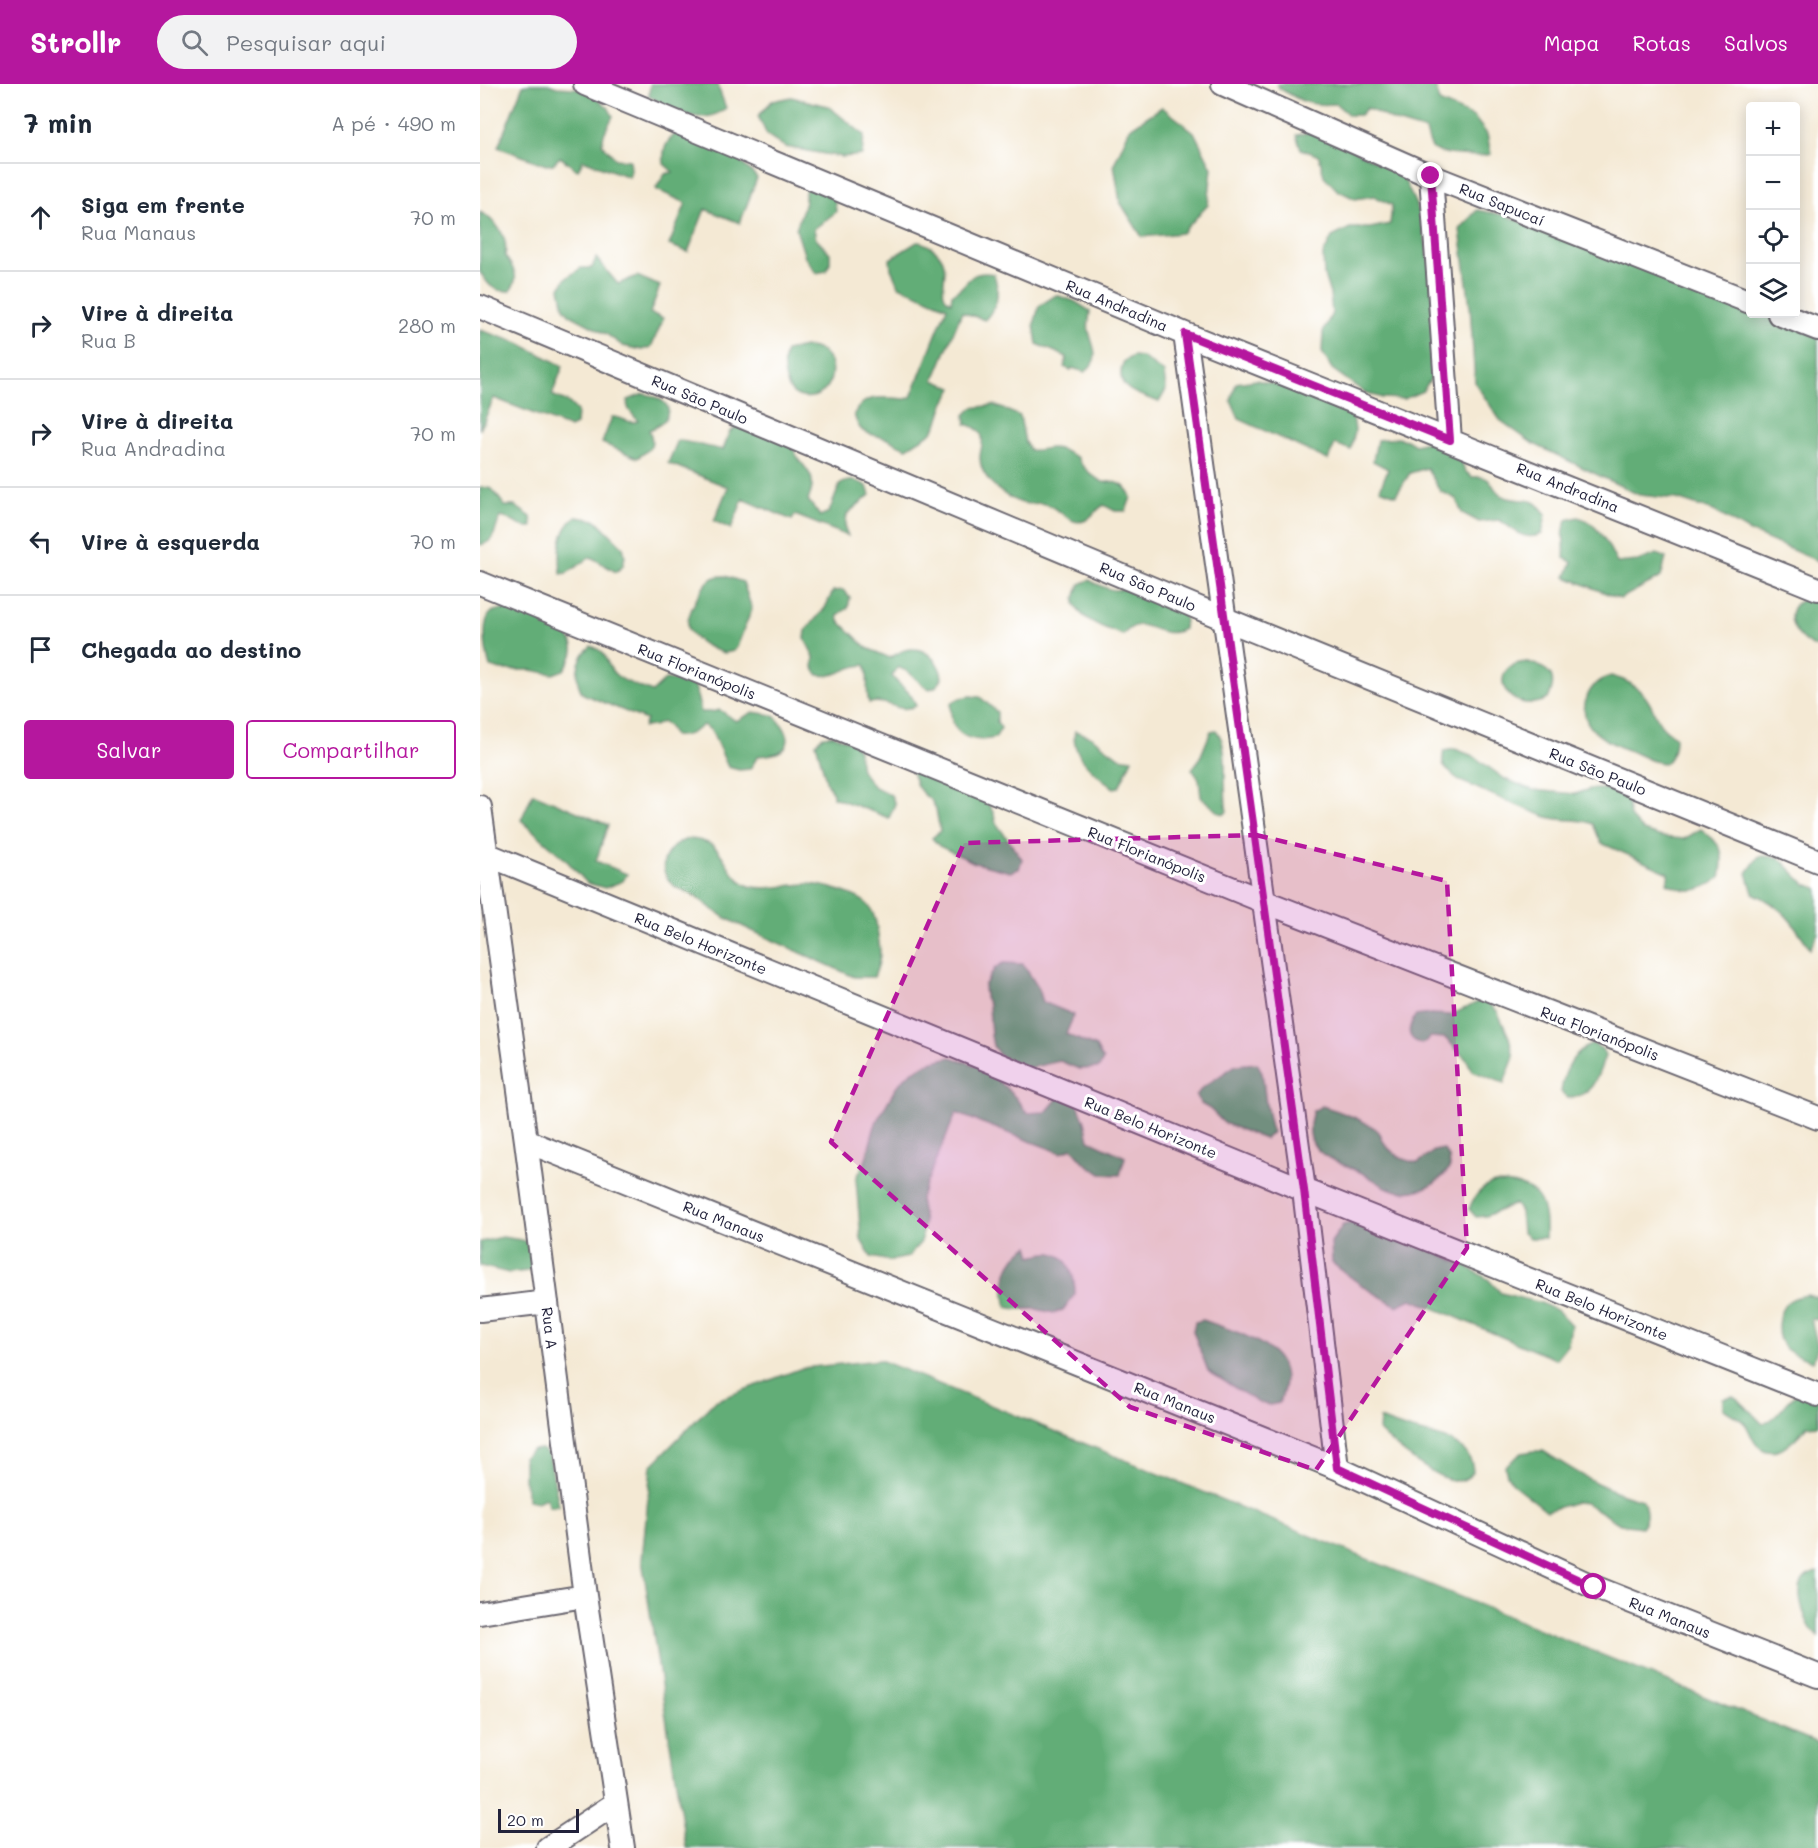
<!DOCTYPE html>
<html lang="pt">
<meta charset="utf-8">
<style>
:root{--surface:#fff;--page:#f2f2f3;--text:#1f2937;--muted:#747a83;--line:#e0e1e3;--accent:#b5179e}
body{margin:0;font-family:Mali,sans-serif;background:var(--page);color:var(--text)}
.controls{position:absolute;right:18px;top:18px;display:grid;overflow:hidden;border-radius:6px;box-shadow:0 3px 15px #0003}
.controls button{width:54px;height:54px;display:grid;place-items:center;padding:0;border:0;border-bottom:2px solid var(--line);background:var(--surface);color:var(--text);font:30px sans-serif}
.scale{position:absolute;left:18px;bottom:15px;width:81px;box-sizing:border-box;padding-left:6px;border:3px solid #22223b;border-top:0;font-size:16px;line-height:21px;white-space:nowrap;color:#22223b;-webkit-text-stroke:4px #fff;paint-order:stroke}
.stop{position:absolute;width:18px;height:18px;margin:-14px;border:4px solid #b5179e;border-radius:50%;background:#fff}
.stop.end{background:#b5179e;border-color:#fff;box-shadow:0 2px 6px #0008}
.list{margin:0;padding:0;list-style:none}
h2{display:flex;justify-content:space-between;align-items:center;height:78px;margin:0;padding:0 24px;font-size:26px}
h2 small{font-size:20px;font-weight:400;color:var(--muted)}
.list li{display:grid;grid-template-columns:39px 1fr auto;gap:18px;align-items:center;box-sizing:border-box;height:108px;padding:0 24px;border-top:2px solid var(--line)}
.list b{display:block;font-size:22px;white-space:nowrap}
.list p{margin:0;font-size:20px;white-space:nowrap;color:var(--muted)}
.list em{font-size:20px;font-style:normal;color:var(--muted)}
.actions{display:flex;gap:12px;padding:18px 24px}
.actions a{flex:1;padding:14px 0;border:2px solid var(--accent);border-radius:6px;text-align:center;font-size:21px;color:var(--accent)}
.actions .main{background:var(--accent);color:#fff}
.icon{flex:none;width:33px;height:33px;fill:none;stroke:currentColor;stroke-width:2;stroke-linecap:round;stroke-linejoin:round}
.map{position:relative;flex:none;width:1338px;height:1764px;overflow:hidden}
header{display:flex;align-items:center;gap:36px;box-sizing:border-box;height:84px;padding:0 30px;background:var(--accent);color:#fff}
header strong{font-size:28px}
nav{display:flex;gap:33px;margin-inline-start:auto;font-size:21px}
.search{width:420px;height:54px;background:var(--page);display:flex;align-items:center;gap:15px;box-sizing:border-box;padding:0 21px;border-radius:33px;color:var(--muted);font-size:22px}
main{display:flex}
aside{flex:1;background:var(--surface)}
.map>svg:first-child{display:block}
.forest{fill:#62ad77;stroke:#426859;stroke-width:1.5}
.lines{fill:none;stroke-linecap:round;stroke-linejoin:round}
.minor-casing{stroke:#6c6871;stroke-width:26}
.minor{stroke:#fff;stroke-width:22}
.route{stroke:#b5179e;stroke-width:8}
.marked{fill:#b5179e;fill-opacity:0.2;stroke:#b5179e;stroke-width:4.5;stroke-dasharray:12 8;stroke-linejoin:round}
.labels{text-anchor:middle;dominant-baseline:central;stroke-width:6;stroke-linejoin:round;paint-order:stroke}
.street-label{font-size:15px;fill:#22223b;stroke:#fff}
</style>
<header>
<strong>Strollr</strong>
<div class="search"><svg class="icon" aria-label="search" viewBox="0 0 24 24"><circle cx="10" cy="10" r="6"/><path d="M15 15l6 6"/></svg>Pesquisar aqui</div>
<nav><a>Mapa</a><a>Rotas</a><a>Salvos</a></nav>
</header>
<main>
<aside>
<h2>7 min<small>A pé · 490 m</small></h2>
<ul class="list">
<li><svg class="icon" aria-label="ahead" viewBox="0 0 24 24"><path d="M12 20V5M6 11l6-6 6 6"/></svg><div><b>Siga em frente</b><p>Rua Manaus</p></div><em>70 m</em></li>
<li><svg class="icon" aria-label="right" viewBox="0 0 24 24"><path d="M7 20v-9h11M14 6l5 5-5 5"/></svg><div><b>Vire à direita</b><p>Rua B</p></div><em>280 m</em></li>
<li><svg class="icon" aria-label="right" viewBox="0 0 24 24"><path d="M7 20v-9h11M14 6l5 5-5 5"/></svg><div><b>Vire à direita</b><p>Rua Andradina</p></div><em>70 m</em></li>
<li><svg class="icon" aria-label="left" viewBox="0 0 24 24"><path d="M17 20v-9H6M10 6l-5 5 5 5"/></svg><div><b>Vire à esquerda</b></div><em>70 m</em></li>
<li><svg class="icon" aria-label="arrive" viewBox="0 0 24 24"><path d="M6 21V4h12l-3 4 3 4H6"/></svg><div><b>Chegada ao destino</b></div></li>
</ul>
<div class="actions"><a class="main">Salvar</a><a>Compartilhar</a></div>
</aside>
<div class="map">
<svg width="1338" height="1764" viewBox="0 0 1338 1764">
<rect width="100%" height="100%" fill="#fff"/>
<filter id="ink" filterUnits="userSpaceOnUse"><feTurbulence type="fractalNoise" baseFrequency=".0167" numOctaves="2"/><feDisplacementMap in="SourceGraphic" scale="12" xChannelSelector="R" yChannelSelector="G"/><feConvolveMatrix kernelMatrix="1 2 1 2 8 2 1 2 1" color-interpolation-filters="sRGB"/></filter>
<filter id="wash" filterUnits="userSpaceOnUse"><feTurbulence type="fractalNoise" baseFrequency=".008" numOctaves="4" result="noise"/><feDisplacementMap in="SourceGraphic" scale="24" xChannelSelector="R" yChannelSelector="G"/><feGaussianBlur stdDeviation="1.35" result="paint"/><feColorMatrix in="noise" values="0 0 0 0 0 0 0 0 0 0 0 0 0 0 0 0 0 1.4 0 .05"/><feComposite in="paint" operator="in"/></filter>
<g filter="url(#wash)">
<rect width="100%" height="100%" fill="#f4e9d4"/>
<path class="forest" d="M47,0h21l9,3 28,2 23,18 5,9 -9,18 -2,10 14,15 14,1 1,10 -2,7 -46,-17 -5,10c-4,-1 -13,-10 -18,-13l-7,7 -7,1 -48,-18 25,-62z
M170,0h67l9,24c-25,21 -54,1 -77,-12z
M797,0h158l4,18 35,15 13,17 4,20c-8,3 -51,2 -58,-5 -4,-4 -5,-12 -7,-18l-30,-9 -29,-14 -7,7h-11l-13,-11c-28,2 -34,-2 -57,-16z
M311,13l37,9 36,29 -2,20 -20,2 -57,-10 -18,-12 -9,-19 14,-15z
M682,23l32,25 18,36 -4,37 -26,28 -40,4 -22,-35 -6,-38 16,-36z
M200,47l57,26c6,9 14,13 20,21l-17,45 -35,-14 -17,43 -19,-7 17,-42 -29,-13 -1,-2 9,-14 8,-2 -9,-8c-2,-16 3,-25 16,-33z
M837,47l71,37 16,11 17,37 11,59 1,100 -10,16 -19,8 -22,-1 -18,-6 -32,-23 -10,-17 1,-20 9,-19 -2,-19 -6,-19 -1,-20 9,-18 18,-9h20l20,-4 2,-19 -18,-9 -19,3 -18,-9 -13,-14 -5,-20 -18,-7 -5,-14z
M328,100l26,7 2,21 -22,17 2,10 14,14v10l-4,8 -10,2 -11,-16 -9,-28 9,-27v-10z
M997,126l27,5 246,95v4h9l59,22v225l-70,-30 -34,-20 -37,-12 -38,-4 -107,-52 -32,-23 -25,-37 -5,-77 -10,-77z
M0,128c16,9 29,24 25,44 8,12 16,20 5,35 -18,1 -22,-7 -30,-19z
M437,158c6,0 9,2 14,5 29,19 0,46 20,55l1,-8c19,-9 14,-25 42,-20 6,20 4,31 -9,46l-23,-8 -28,68 19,8 -10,18 -6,19 -6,8 -24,15c-8,-2 -14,-7 -22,-10 -19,-6 -25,-2 -31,-24 11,-22 30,-16 52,-15l5,-2 36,-90 -48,-21 -8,-17 -1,-10z
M116,174l22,26 19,-8 23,10 -10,27 13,5v2l-12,27 -9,3 -19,-4 -17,-12 -36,-19 -6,-7 -4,-20 5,-9 16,-11h11z
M576,211l18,6 16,10c0,6 -3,14 -1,20 4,18 13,26 -4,41l-13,-4 -1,2 -7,-3 3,-10 -30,-13 -3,-19 5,-19z
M0,246l39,13 44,23 -11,29 16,7 9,9 -1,14 -6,3 -76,-30 -14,32z
M325,263c20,0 31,14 25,35 -7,19 -37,22 -43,1 -4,-11 -5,-21 -1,-32z
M653,272l9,1 22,16 2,17 -7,12c-22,-8 -47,-12 -35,-41z
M776,296c33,6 64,18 96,30l3,20 -4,20 -16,-6 -7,16 -89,-41 -8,-18 5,-18z
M163,310c8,0 22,6 25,14 0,13 -9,18 -19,22 7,15 1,20 -12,28l-35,-15 10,-26c10,-1 17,8 26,4 -5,-7 -13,-12 -10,-21z
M514,321l26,11 5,26 5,8c8,1 12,-1 20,-2 10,-1 20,6 28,10 1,7 18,21 25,24 2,1 7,-1 10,0 9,1 15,7 18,15l-5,14h-11l-11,-6c-7,4 -11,11 -18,15 -15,8 -27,-13 -41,-16 -7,-2 -16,1 -23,-1 -19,-6 -43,-26 -42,-46 0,-8 5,-15 1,-23 -3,-6 -9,-8 -15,-10l-1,-9 7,-7z
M259,342l53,17c5,26 30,26 16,57l12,16 9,-4 11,-28c11,-5 17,-4 27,2l3,9 -23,19 -2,14 3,8 -53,-21 -3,5 -49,-21 -12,30 -17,-8 14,-34 -60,-24 10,-23 45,10 7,-19z
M917,354l10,2 8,5 15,-4 24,9 6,7 5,14 7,6c25,-2 16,11 31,19 18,9 28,-5 43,19l-4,19c-20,8 -27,-5 -43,-14l-20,2 -17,-9 -6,-14 -16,-8 -13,-23 -17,5 -14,22 -16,-6 8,-20 -15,-8 4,-21z
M2,403l10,2 13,17h10l16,11 1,10c-16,1 -17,-8 -32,-10 -5,12 -5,26 -20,28v-57z
M96,433l20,3 27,27 2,9 -2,10 -7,6 -25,-15 -24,16 -6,1c-2,-21 -3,-43 15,-57z
M1098,433c21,6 30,28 39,46l21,-2 19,-7 9,4 -5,19 -41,22 -54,-22 6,-15 -8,-4c2,-14 -4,-25 3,-38z
M245,492l18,6 9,27 -15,38 -3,4 -10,2c-12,-3 -29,-12 -35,-23 -6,-11 13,-44 22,-51 4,-3 9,-3 14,-3z
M609,496c21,11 24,12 46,7l45,22 5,9 -1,11c-27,14 -41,-19 -61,6 -14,-5 -45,-16 -48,-32 -1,-6 3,-13 5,-19z
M363,506l7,8 -2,10 -10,7 1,6 28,27 23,10c7,-4 14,-10 23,-9 15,0 28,15 29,29 -12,24 -23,1 -35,-7 -1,0 -8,-3 -9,-4l-6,9c9,13 19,13 24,30 -21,8 -24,-7 -47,-3 -4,-13 1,-25 -4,-38 -21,1 -25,13 -47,10l-5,-8 1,-10 -9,-18 1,-9 19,-22 8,-17z
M1334,513l4,3v48c-27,-8 -42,-47 -4,-51z
M32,524c16,0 55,19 60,35 4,10 -3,19 -8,27l-11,4 -22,-4h-30l-11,-3c-4,-14 -10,-46 2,-55 5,-3 14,-3 20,-4z
M111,562c20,7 12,18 25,29 9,8 25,12 36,17l14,-13 28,3 7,30h10l9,-2 16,11 17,-9 20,3c11,10 25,29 4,38 -6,2 -14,2 -19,3l-8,13 -11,1 -11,-3 -17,-37 -8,-5c-10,8 -16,12 -29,11l-5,-9 -7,-5 -8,4 -11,1 3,-7 -63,-26c-10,-15 -6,-37 8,-48z
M1048,578c22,7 31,13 20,37 -44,20 -65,-36 -20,-37z
M1131,592c12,3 25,9 33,19 13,15 10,30 31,41 0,11 -1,18 -9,27 -12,0 -20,-5 -31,-10 -24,-9 -61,-24 -48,-56 4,-11 14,-18 24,-21z
M490,612l10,1 17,15v10l4,6 -6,10c-28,6 -47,-5 -44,-35l9,-5z
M736,646c15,16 6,61 11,81l-2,3 -5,-1 -19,-16 -2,-18 -7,-10 7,-9 12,-29z
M595,647l15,5 29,21 13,2 -13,28 -5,1c-16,-12 -45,-32 -39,-57z
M353,651l19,7 6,8 3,20 12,16 18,9 4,9 -6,14 -56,-21v-4l-6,-9 -11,-41 7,-7z
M975,665l18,7 32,23 28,11 42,4 15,-5h19l18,9 3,19 13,14 19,6 22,2 17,-10c22,17 24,22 19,49 -22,15 -30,16 -53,5l2,-10 -68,-30 -8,-19c-15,-7 -30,-2 -46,-7 -30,-10 -60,-25 -89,-37 -10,-12 -19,-10 -14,-29z
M430,682l45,16 34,23 5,9 2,9 26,36 -3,10 -9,3 -35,-9 -36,-17 -7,-8 8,-7 -4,-22 -5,-9 -8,-6 -6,-8z
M53,709l75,32 -12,36 31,13 -4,7 -18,7 -18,-5 -21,-23 -45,-40z
M207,755c42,1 32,28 58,45 14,9 48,-1 64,0 13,0 48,11 57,19 6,5 10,17 11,25 3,23 6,27 -3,49h-20c-42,-20 -85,-37 -126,-58 -13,-6 -23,-17 -35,-24 -9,-5 -20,-6 -26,-17 -10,-18 4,-33 20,-39z
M1279,772l19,1 27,27 13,4v45l-8,16c-16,-26 -28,-43 -57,-56l-6,-20z
M523,879l20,1 16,25 4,13 31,13 -8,19 30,13 7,13 -4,8 -20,1 -19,-8 -31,7 -29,-12 -7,-10 -2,-11 -2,-30 -4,-8 -1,-11 11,-18z
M1000,917l9,3 8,7 12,26 5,20 -10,26 -32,-12 -5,-11 -22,-22 -15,-1 -4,5 -5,2c-16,-6 -13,-16 -6,-28l16,-2 20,1z
M1113,960l9,5 3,7c-7,20 -12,41 -37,42l-7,-6c3,-21 11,-41 32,-48z
M471,973l36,12 28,28 12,16 19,-1 13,-15 19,7 7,18 4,18 36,17 -5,18 -19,-1 -16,-11 -13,-15 -11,5 -105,-40 -36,86 4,23 -3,20 -13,15 -18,4 -19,-4 -10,-17 -5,-61 9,-17 11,-40 21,-36 14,-14 19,-10z
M777,979l5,9 4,32 6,28 -7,7 -41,-16 -14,-14 -9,-5 -5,-8 6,-8 34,-23z
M842,1022c14,4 48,16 57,26 1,1 3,8 4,9 7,12 21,20 35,22l16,-12 9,-2 6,8 1,10c-13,21 -41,31 -64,20 -9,-4 -15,-10 -24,-14 -30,-15 -63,-18 -49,-62z
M1015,1099c43,0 52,16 50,55h-15l-8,-6 -2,-20 -5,-8 -29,12 -10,1 -7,-8c5,-13 13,-23 26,-26z
M884,1136l19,6 88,43 17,10 13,14 40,10 17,8 13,14 -3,19 -12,15c-49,-18 -96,-42 -145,-60l-14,7 -33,-19 -32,-24 -1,-21 12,-17z
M22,1153l20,3 9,4 4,20 -7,7 -19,2 -29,-7v-24z
M549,1162l3,10c5,-1 14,-4 20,-3 18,3 23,25 23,41l-12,16 -9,3 -18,-4h-20l-9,-2c-6,-24 -1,-48 22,-61z
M1327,1211l11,3v22l-7,-1 7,28 -5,14c-9,-3 -20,-6 -27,-12 -12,-11 -10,-38 3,-48 5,-4 12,-5 18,-6z
M723,1236c37,14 102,28 76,83l-9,2 -11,-2 -51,-32 -15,-40 2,-9z
M400,1276l938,383v105h-1132l-44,-288 9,-94 64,-65 87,-33z
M1319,1309l19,3v29l-11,1c-12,14 -32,37 -50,19 -6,-6 -7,-15 -12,-21 -6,-8 -15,-9 -22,-16v-10l10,-2c12,7 19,19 30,28 17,-6 21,-23 36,-31z
M900,1335c10,4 21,8 32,11 24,6 60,11 61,42 -4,5 -8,9 -15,9 -21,0 -64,-35 -79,-50z
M62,1365l7,6 10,51 -10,1 -3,-9 -9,4 -9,-2 -4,-22v-21l8,-7z
M1053,1367h10c32,20 63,41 100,49 4,12 5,18 -2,27l-21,-3 -34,-21 -10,-1 -29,9 -33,-26 -7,-10 -2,-9 17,-13z
M1338,1488v65c-11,-10 -23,-40 -16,-55 3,-6 10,-9 16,-10z"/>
</g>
<g filter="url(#ink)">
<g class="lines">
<defs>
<path id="minor" d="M105,0l600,250 633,255
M743,0l208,92 319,126
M951,92l19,264
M0,223l745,312 593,242
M1299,230l39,15
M705,250l119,856 33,278
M0,499l783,318 555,217
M0,723l46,334 59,455 38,252
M6,770l818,336 514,205
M46,1057l811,327 257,119 224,89
M0,1226l67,-8
M0,1529l105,-17
M68,1764l68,-45"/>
</defs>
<use href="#minor" class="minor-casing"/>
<use href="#minor" class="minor"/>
</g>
</g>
<g class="lines" filter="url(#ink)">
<path class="route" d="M951,92l19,264 -265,-106 119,856 33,278 257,119"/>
</g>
<path class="marked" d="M776,751l191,46 20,367 -151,222 -186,-63 -299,-265 133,-299z"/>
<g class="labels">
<g class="street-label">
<text transform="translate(1022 120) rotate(22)">Rua Sapucaí</text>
<text transform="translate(637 221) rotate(23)">Rua Andradina</text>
<text transform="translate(220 315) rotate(23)">Rua São Paulo</text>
<text transform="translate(1088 403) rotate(22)">Rua Andradina</text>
<text transform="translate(668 502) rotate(23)">Rua São Paulo</text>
<text transform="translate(217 587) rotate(22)">Rua Florianópolis</text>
<text transform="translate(1118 687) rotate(22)">Rua São Paulo</text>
<text transform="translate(667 770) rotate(22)">Rua Florianópolis</text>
<text transform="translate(221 859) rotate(22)">Rua Belo Horizonte</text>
<text transform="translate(1120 949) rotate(21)">Rua Florianópolis</text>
<text transform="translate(671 1043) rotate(22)">Rua Belo Horizonte</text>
<text transform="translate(244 1137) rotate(22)">Rua Manaus</text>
<text transform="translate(1122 1225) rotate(22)">Rua Belo Horizonte</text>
<text transform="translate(70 1244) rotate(83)">Rua A</text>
<text transform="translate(695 1318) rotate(22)">Rua Manaus</text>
<text transform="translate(1190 1533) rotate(22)">Rua Manaus</text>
</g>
</g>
</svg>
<div class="controls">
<button>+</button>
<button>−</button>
<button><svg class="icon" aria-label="locate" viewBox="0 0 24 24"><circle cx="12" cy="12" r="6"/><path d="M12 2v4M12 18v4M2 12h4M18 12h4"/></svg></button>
<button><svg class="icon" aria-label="layers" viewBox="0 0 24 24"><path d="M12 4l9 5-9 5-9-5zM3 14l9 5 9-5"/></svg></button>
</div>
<div class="scale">20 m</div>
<div class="stop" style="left:1114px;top:1503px"></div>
<div class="stop end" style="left:951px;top:92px"></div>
</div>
</main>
